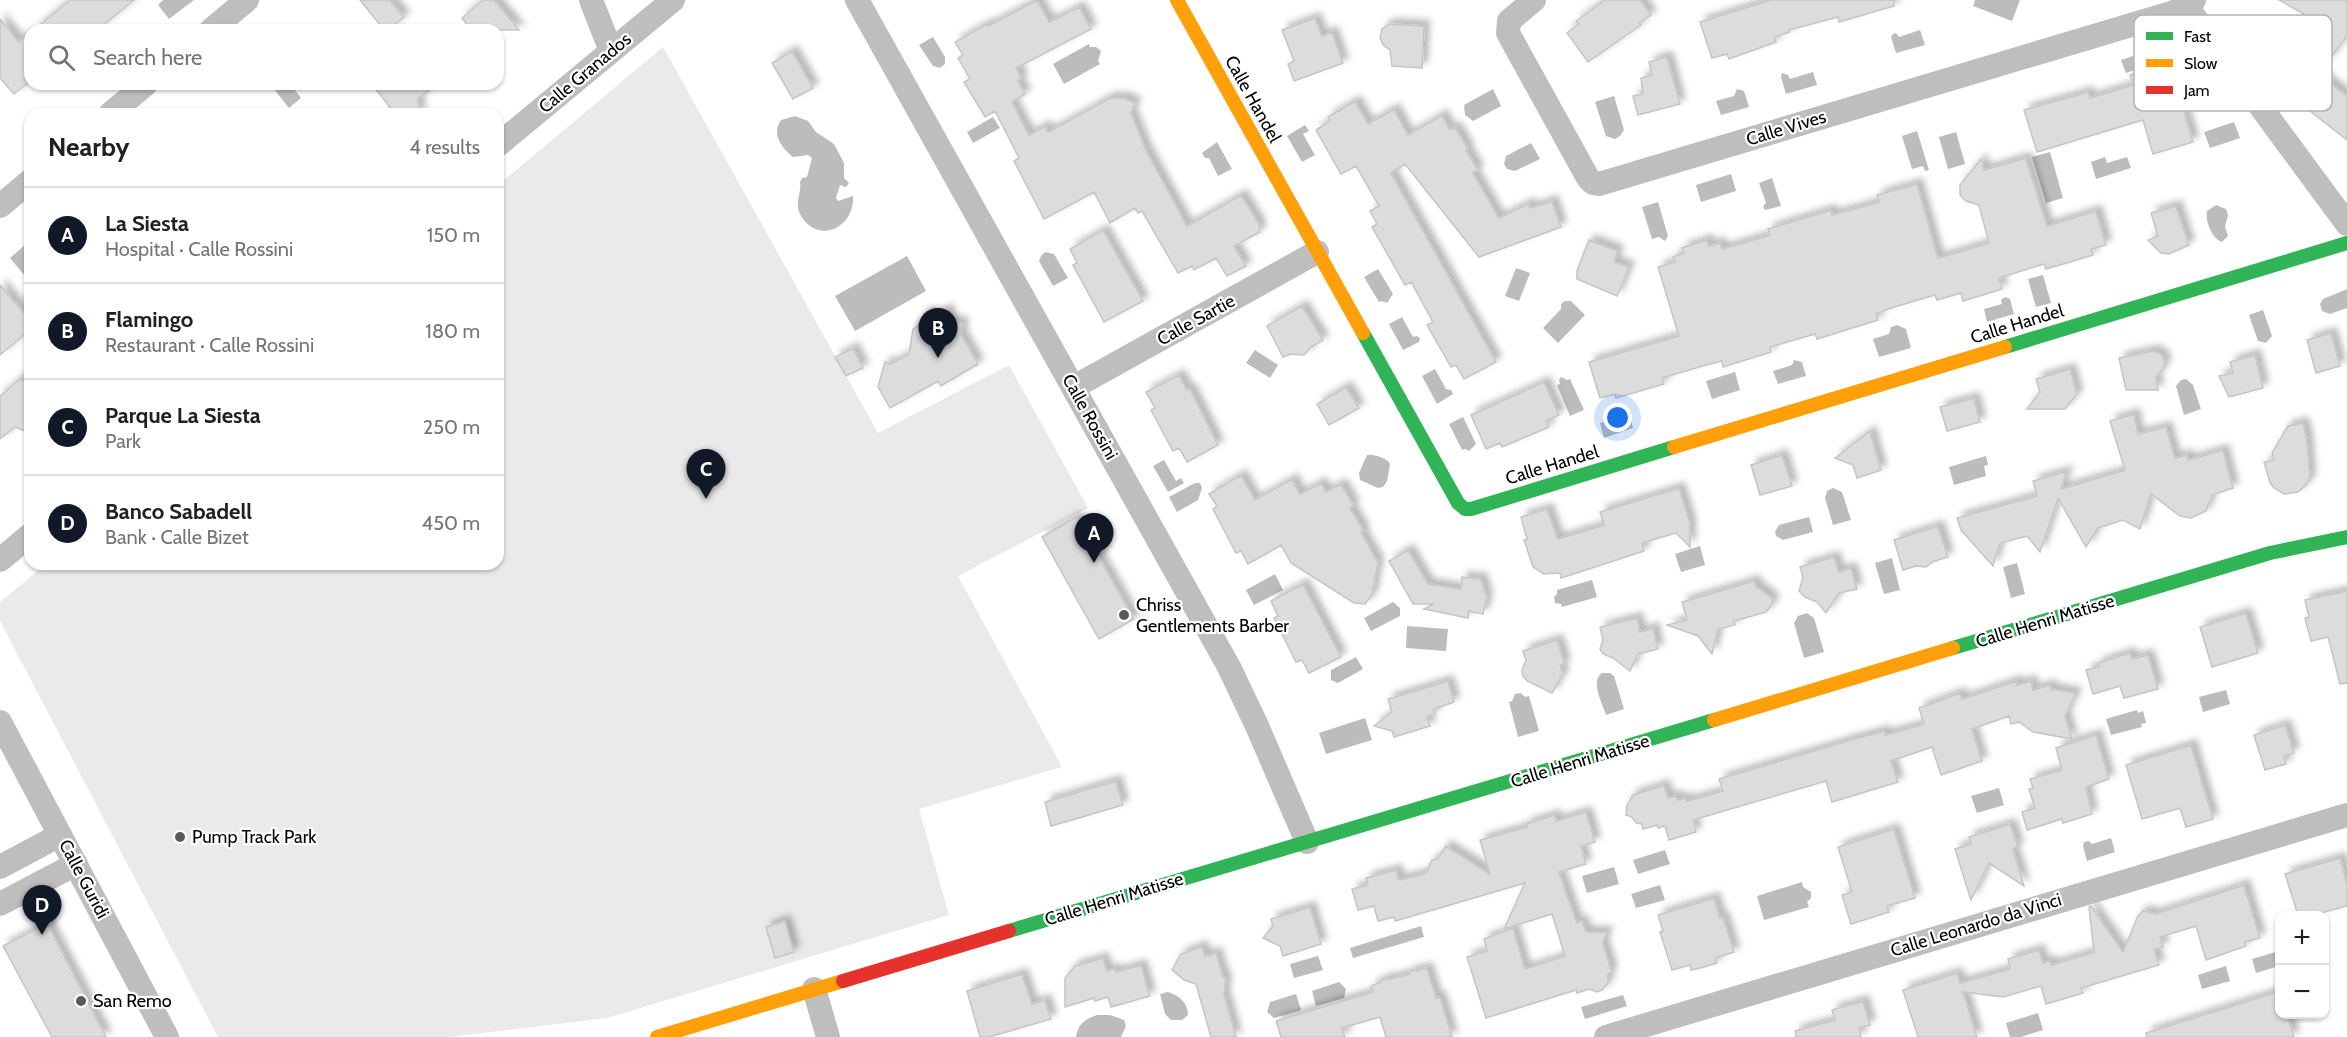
<!DOCTYPE html>
<meta charset="utf-8">
<style>
:root{--surface:#fff;--page:#f6f6f6;--text:#202124;--muted:#757577;--line:#e0e0e0;--accent:#111827}
body{margin:0;font-family:Cabin,sans-serif;background:var(--page);color:var(--text)}
.controls{position:absolute;right:18px;bottom:18px;display:grid;overflow:hidden;border-radius:12px;box-shadow:0 2px 4px #0004}
.controls button{width:54px;height:54px;display:grid;place-items:center;padding:0;border:0;border-bottom:2px solid var(--line);background:var(--surface);color:var(--text);font:30px sans-serif}
.you{position:absolute;left:1618px;top:418px;width:21px;height:21px;margin:-15px;border:4px solid #fff;border-radius:50%;background:#1a73e8;box-shadow:0 0 0 9px #1a73e833}
.badge{display:grid;place-items:center;width:39px;height:39px;border-radius:50%;background:var(--accent);color:#fff;font-size:20px;font-weight:700}
.pin{position:absolute;translate:-50% -50px;filter:drop-shadow(0 2px 3px #0008)}
.pin::after{content:'';position:absolute;top:32px;width:21px;height:18px;background:inherit;clip-path:polygon(0 0,100% 0,50% 100%)}
.list{margin:0;padding:0;list-style:none}
h2{display:flex;justify-content:space-between;align-items:center;height:78px;margin:0;padding:0 24px;font-size:26px}
h2 small{font-size:20px;font-weight:400;color:var(--muted)}
.list li{display:grid;grid-template-columns:39px 1fr auto;gap:18px;align-items:center;box-sizing:border-box;height:96px;padding:0 24px;border-top:2px solid var(--line)}
.list b{display:block;font-size:22px;white-space:nowrap}
.list p{margin:0;font-size:20px;white-space:nowrap;color:var(--muted)}
.list em{font-size:20px;font-style:normal;color:var(--muted)}
.icon{flex:none;width:33px;height:33px;fill:none;stroke:currentColor;stroke-width:2;stroke-linecap:round;stroke-linejoin:round}
.map{position:relative;flex:none;width:2347px;height:1037px;overflow:hidden}
.search{position:absolute;background:var(--surface);box-shadow:0 2px 4px #0004;left:24px;top:24px;width:480px;height:66px;display:flex;align-items:center;gap:15px;box-sizing:border-box;padding:0 21px;border-radius:18px;color:var(--muted);font-size:22px}
.panel{position:absolute;background:var(--surface);box-shadow:0 2px 4px #0004;left:24px;top:108px;width:480px;height:462px;border-radius:18px}
.map>svg:first-child{display:block}
.green{fill:#eaeaea}
.water{fill:#bcbcbc}
.building{fill:#dcdcdc;stroke:#c5c5c5;stroke-width:1.5;filter:url(#shadow)}
.lines{fill:none;stroke-linecap:round;stroke-linejoin:round}
.street{stroke:#bebebe;stroke-width:24}
.fast{stroke:#30b455;stroke-width:14}
.slow{stroke:#ff9f0a;stroke-width:14}
.jam{stroke:#e5322d;stroke-width:14}
.poi-dot{fill:#595959;stroke:#fff;stroke-width:2}
.labels{text-anchor:middle;dominant-baseline:central;stroke-width:4.5;stroke-linejoin:round;paint-order:stroke}
.street-label{font-size:18px;fill:#000;stroke:#fff}
.poi-label{font-size:18px;fill:#000;stroke:#fff;text-anchor:start}
.key{fill:#fff;stroke:#b2b2b2;stroke-width:1.5}
.key-label{font-size:16px;fill:#000}
</style>
<div class="map">
<svg width="2347" height="1037" viewBox="0 0 2347 1037">
<defs>
<filter id="shadow"><feDropShadow dx="5.5" dy="-5.5" stdDeviation="3" flood-color="#0004"/></filter>
</defs>
<rect width="100%" height="100%" fill="#fff"/>
<path class="green" d="M663,47l215,386 131,-68 79,143 -130,68 104,191 -143,42 30,106 -342,103 -158,19h-231l-218,-416v-19l46,-38h452v-379z"/>
<path class="water" d="M163,0h31l-25,19 -11,-14z
M1975,0h45l-8,21 -39,-15z
M1920,30l5,15 -29,8 -5,-16 2,-3 3,-1 3,4z
M933,37l12,20v7l-5,4 -7,-2 -14,-21z
M1089,44l1,3h6l5,4 -3,10 2,3 -36,20 -11,-20z
M2151,50l6,4 -2,9 -29,10 -5,-13z
M1813,72l4,13 -31,9 -5,-17 1,-4 6,2 2,4z
M270,84h20l11,14 -12,10z
M1493,89l8,17 -28,15 -8,-6 -1,-10z
M1737,89l7,2 5,16 -28,8 -5,-14 18,-5z
M1614,96l10,34 -4,6 -5,3 -9,-3 -11,-34z
M795,116l13,5 8,11 18,12 10,19v15l5,5 -3,4 -6,-2 -4,13 2,3 15,-5c2,33 -37,49 -53,18 -6,-11 2,-21 0,-32l2,-4 5,-1 5,-19 -4,-3 -15,2c-11,-9 -22,-22 -12,-37z
M993,117l7,11 -27,15 -6,-11z
M2234,122l6,16 -30,10 -6,-16z
M1305,125l4,6 -6,3 12,21 -13,7 -15,-26z
M1917,131l12,39 -4,1 -2,-5 -11,3 -10,-33z
M1956,132l9,32 -17,5 -9,-32z
M1217,142l15,27 -14,7 -9,-18h-4l-3,-5z
M1531,143l9,16 -25,12 -8,-2 -3,-5 2,-8z
M2050,152l13,46 -17,5 -14,-46z
M2105,157l2,6 20,-6 4,11 -35,11 -5,-17z
M1731,174l5,17 -35,11 -5,-17z
M1772,178l9,28 -16,4 -2,-4 3,-3 -7,-20z
M1658,202l10,34 -3,5 -6,-4 -7,2 -10,-32z
M2216,205l10,4 2,6 -3,12 3,9 -6,6c-10,-3 -17,-21 -15,-31z
M26,244l4,5v33l-20,-24z
M1045,252l9,2 14,24 -15,8 -14,-25 2,-5z
M907,256l19,35 -71,40 -20,-35z
M1516,268l14,5 -11,28 -14,-5z
M1378,269l15,25 -6,9 -5,-2 -3,1 -15,-25z
M2043,275l8,28 -15,4 -8,-28z
M2347,289v19l-17,6 -8,-3 -2,-7 3,-5z
M2005,297l5,2 4,15 -27,8 -3,-13 18,-5 -1,-4z
M1565,301h6l14,14 -27,28 -15,-15 18,-19v-5z
M2263,310l9,26 -6,7 -8,-2 -9,-26z
M1402,317l11,20 4,-1 3,2 -1,4 -16,8 -14,-26z
M1897,325l9,4 5,19 -32,9 -6,-18 16,-5 2,-7z
M1255,350l23,15 -8,13 -24,-15z
M1794,360l8,2 4,14 -28,8 -5,-13 19,-6z
M1435,369l11,20 5,1 2,4 -16,10 -15,-28z
M1735,372l5,18 -28,9 -6,-18z
M1561,377l6,3 3,-1 14,31 -14,6 -13,-31 3,-1 -1,-4z
M2186,379l7,6 8,24 -17,6 -8,-29 5,-6z
M1629,413l4,15 -29,10 -4,-15 3,-1 1,-4 4,-3 5,4z
M1463,417l13,27 -7,7 -4,-2 -3,1 -13,-26z
M1367,455c7,-1 20,3 23,9l-3,17 -4,6 -5,1 -18,-8 -1,-7z
M1986,456l2,9 -4,1 2,10 -32,9 -5,-18z
M1164,460l12,21 5,-3 3,5 -16,9 -15,-26z
M1195,483h5l2,5 -4,12 -21,12 -8,-15z
M1833,488l9,4 9,28 -18,5 -8,-27 2,-7z
M1809,517l4,15 -30,8 -7,-4 -1,-4 4,-7z
M1700,546l5,19 -24,7 -6,-18z
M1892,558l8,32 -16,4 -9,-31z
M2017,563l8,31 -14,4 -8,-31z
M1275,574l8,16 -29,15 -8,-15z
M1592,580l5,17 -35,10 -1,-3 -6,-1 -1,-6 3,-3v-4z
M1393,602l7,6v8l-29,15 -7,-13z
M1807,613l7,5 10,34 -20,6 -10,-35 4,-7z
M1407,626l41,3 -2,22 -40,-3z
M1356,657l7,12 -25,14 -7,-3v-10z
M1602,673h8l4,3 10,33 -18,6c-4,-12 -16,-34 -4,-42z
M2226,690l4,14 -27,8 -4,-15z
M1521,693l4,4 4,-1 10,35 -21,6 -9,-35 3,-1 3,-7z
M2137,710l1,3 5,-2 3,12 -5,1 1,3 -31,8 -5,-16z
M1365,718l7,22 -46,14 -7,-21z
M1999,788l5,17 -27,8 -6,-17z
M2111,838l4,14 -28,9 -4,-15 1,-4 5,-1 3,3z
M1665,850l5,14 -32,10 -5,-14z
M1614,867l5,17 -32,9 -5,-17z
M1802,882l1,5 8,5v6l-4,4 2,5 -45,13 -7,-24z
M1660,885l5,15 -29,8 -5,-14z
M1421,926l3,11 -71,21 -3,-10z
M2279,951v15l-23,7 -4,-14z
M1318,956l5,14 -29,8 -4,-14z
M2226,966l4,15 -28,8 -4,-14z
M1339,982l7,7 -2,9 -28,8 -4,-15z
M1168,992c12,4 20,11 20,23l-6,5h-11l-6,-6 -5,-20z
M1296,994l5,16 -27,8 -7,-6 3,-10z
M1623,995l4,11 -42,13 -4,-12z
M2038,1013l5,17 -22,7h-11l-4,-14z
M1097,1015h13l14,5 2,6 -5,11h-45c2,-13 9,-18 21,-22z"/>
<path class="building" d="M70,0h64l-37,30h-63z
M360,0h30l14,17 -16,13h-4z
M483,0h11l25,30h-48l-9,-12z
M1037,0l12,22 30,-15 12,22 -75,39 6,10 -4,3 7,13 -13,8 17,33 16,-9 3,6 62,-34h14l11,5 -4,10 15,37 41,76 54,-31 18,29 1,8 -26,14 12,20 -19,10 -11,-18 -22,12 -2,-4 -14,7 -36,-62 -4,2 -3,-5 -25,15 -16,-31 -50,27 -30,-58 5,-3 -24,-47 -10,6 -21,-35 6,-3 -12,-21 5,-3 -8,-13 32,-18 1,2z
M1605,0h35l11,15 -12,8 2,2 -53,37 -21,-29 12,-9 -3,-3z
M1771,0h123v6l-55,16 -1,-5 -49,13 1,2 -16,5 2,5 -47,17 -2,-5 -15,4 -12,-36z
M2279,0h68v36l-21,27 -23,-18 18,-21z
M1315,18l7,18 10,-4 11,31 -49,18 -6,-17 6,-3 -12,-31z
M0,19l19,23 11,-9v48l-16,13 -14,-16z
M1390,24l34,2 -2,42 -30,-2 -2,-16 -7,-5 -3,-7 2,-9z
M792,51l21,37 -20,11 -21,-36z
M1667,57l13,47 -42,11 -5,-19 10,-2 -2,-16 11,-3 -3,-13z
M2163,66l5,16 7,-2 18,62 -40,12 -10,-34 -106,32 -13,-42 64,-18 2,6 43,-13 -3,-10z
M2321,76l26,20v44l-47,-37z
M372,84h64l-18,15 2,15h-25z
M1355,101l13,23 26,-15 14,26 34,-20 8,15 5,-3 13,22 -2,1 12,20 -5,3 26,45 30,-15 1,5 22,-7 9,26 -82,30 -74,-93 -14,9 105,189 -32,17 -8,-14 -5,2 -24,-42 6,-3 -22,-40 -6,3 -33,-58 5,-3 -7,-13 9,-5 -23,-40 -15,8 -25,-44 14,-9 -2,-4z
M2026,158l21,68 49,-15 10,34 -15,4 2,6 -23,7 -24,7 -2,-5 -45,14 3,11 -39,12 -2,-8 -24,7 -2,-5 -44,13 -15,6 2,6 -61,19 -2,-5 -45,13 1,5 -48,15 -1,-6 -16,4 -44,13 2,6 -48,14 -1,-4 -15,4 -11,-36 90,-26 -21,-69 17,-5 -2,-5 11,-4 -2,-5 25,-8 2,6 11,-3 2,6 48,-14 -2,-6 63,-19 1,5 47,-13 -2,-7 40,-11 21,74 51,-15 -10,-38 -13,-4 -6,-6v-10l21,-26 3,11z
M2176,206l13,39 -20,9 -8,-1 -13,-13 10,-4 -7,-23z
M1103,230l40,71 -39,21 -31,-57 4,-2 -7,-14z
M1589,240l29,11 -4,11 15,5 -12,29 -40,-17v-8z
M0,285l30,35v10l-30,25z
M1302,306l21,34 -12,7 -7,8 -13,-1 -8,3 -16,-31z
M946,309l6,12 11,2 -2,11 17,30 -37,22 -3,-5 -48,27 -12,-21 7,-25 6,2 18,-10 4,-25 9,-5 2,-11 12,2z
M2331,333l9,33 -24,7 -9,-33z
M853,348l10,20 -17,8 -11,-19z
M2153,351l8,3 4,7 -2,8 -7,8 2,13h-32l-7,-32z
M2255,355l8,33 -34,9 -10,-21 14,-3 -3,-11z
M2070,369l7,25 -12,15h-38l13,-17 -4,-13z
M1179,375l8,15 3,-1 28,56 -31,17 -8,-14 -6,3 -22,-41 4,-2 -9,-16z
M21,378l9,10v45l-15,-6 -15,12v-43z
M1544,382l15,33 -13,6 3,6 -47,20 -2,-4 -14,6 -15,-34z
M1346,387l13,21 -30,17 -12,-21z
M1974,398l6,24 -33,9 -7,-24z
M2134,414l4,20 28,-7 9,31 12,-3 1,5 35,-10 10,38 -21,7 -6,16 -15,7 -11,-2 -29,-22 -11,35 -17,-9 -25,8 -12,19 -28,-49 -18,54 -13,-16 -15,4 -12,3 -7,23 -32,-36 -4,-12 80,-22 -4,-15 34,-10 -6,18 64,-19 -15,-49z
M2303,423l4,16 3,39 -5,8 -7,6 -14,2 -10,-6 -4,-5 -6,-21 10,-2 -2,-7 16,-27z
M1870,431l11,39 -24,8 -4,-13 -18,-7z
M1782,455l10,31 -32,9 -9,-30z
M1241,475l14,25 37,-21 8,15 21,-11 5,9 15,-8 13,22 -4,2 14,23 -3,1 17,31 -6,32 -7,9 -11,-1 -63,-40 -10,-18 -33,19 -7,-13 -5,2 -23,-44 4,-3 -8,-12z
M1679,488l11,35v24l-14,-14 -34,10 2,8 -83,27 -1,-5 -16,1 -11,-7 -9,-27 3,-1 -6,-22 26,-8 11,30 46,-14 -4,-13z
M1076,517l58,102 -35,20 -57,-102z
M1938,526l10,31 -16,5 -6,5 -10,-1 -13,4 -9,-30z
M1408,550l20,34 33,5 1,-12 19,2 6,18 -4,17 -14,-3 -1,7 -44,-9 10,-5h-21l-24,-43z
M1834,557l5,15 12,-4 6,21 -18,4 -13,20 -9,-11 -12,-5 -6,-6 4,-14 -3,-10z
M1754,581l2,5 17,13 -2,7 -5,6 -32,9 1,4 -17,4 -6,25 -14,-18 -31,-11 20,-5 -5,-18z
M1303,584l38,73 -32,16 -7,-13 -6,2 -22,-44 4,-2 -7,-15z
M2347,591v92l-7,1 -12,-47 -17,4 -6,-23 4,-1 -4,-17z
M2246,613l12,40 -46,14 -12,-40z
M1637,618l3,14 13,-4 5,21 -20,5 -8,17 -17,-13 -10,-4 -3,-5 3,-9 -3,-13z
M1557,640l8,24 -5,1 3,9 -11,19 -25,-12 -4,-5 -1,-6 4,-10 -3,-9z
M2130,653l2,6 16,-4 10,34 -34,9 -4,-12 -27,8 -7,-24 13,-3 -1,-4z
M1448,681l6,21 -20,7 1,5 -8,2 3,10 -36,11 -2,-6 -18,-5 18,-14 -4,-13z
M2016,681l1,4 14,-4 2,9 17,-5 1,4 25,4 -11,23 7,23 -39,-7 -14,-10 -8,2 -2,-8 -37,13 10,32 -41,14 -9,-28 -41,14 7,21 -66,20 -6,-21 -133,39 3,12 -27,8 -4,-14 -7,2 -1,-3 -14,4 -1,-5 -6,-1 -4,-6 -6,-2 1,-10 6,-10 31,-10 4,13 8,-2 1,4 9,-2 1,3 36,-10 -4,-12 142,-42 24,-6v4l39,-11 -5,-16 41,-15 2,6z
M2285,725l9,28 -10,3 2,8 -21,6 -11,-35z
M2096,735l13,44 -23,8 6,27 -29,9 -1,-4 -35,11 -5,-18 13,-4 -6,-19 4,-1 -3,-9 32,-9 -6,-22z
M2191,745l22,74 -27,8 -6,-19 -38,11 -16,-54z
M1116,781l7,24 -72,21 -6,-24z
M1586,812l9,30 -14,4 5,18 -27,8 18,51 5,-2 4,11h21l-4,12 9,28 -4,2v9l-6,7 -5,2 -8,-3 -12,4 -1,-3 -90,28 -19,-61 20,-6 -3,-12 29,-11 12,41 40,-13 -13,-42 -48,15 21,-46 -130,38 -1,-4 -16,4 -4,-15 -16,4 -6,-21 16,-4 -2,-7 30,-8 3,10 27,-7 6,-13 5,-1 9,-13 44,28 -10,-34 47,-13 -1,-3 29,-9 1,6z
M2010,824l8,23 -5,2 11,37 -35,-23 -18,37 -16,-51 16,-5 -2,-7z
M1894,829l21,69 -28,8 2,6 -38,12 -9,-29 10,-3 -14,-45z
M2340,858l7,26v22l-33,9h-16l-13,-41z
M2244,885l16,53 -15,4 1,4 -40,14 -10,-34 -36,11 3,10 -9,2 5,16 -78,23 2,5 -37,11 -5,-18 -38,11 -40,-5 14,45h-59l-15,-47 54,-17 3,10 50,-14 -2,-10 31,-9 4,13 7,-2 1,4 43,-13 -5,-45 2,-1 32,46 15,-36 5,-5 12,3z
M1714,898l6,20 3,-1 11,35 -19,6 2,5 -13,4 -13,3 -1,-5 -18,5 -12,-38 3,-1 -5,-16z
M1310,907l11,37 -38,12 -3,-10 -17,-8 10,-12 -2,-7z
M785,921l9,31 -19,6 -9,-31z
M47,923l59,114h-54l-49,-91z
M1202,946l3,10 11,-3 7,24 3,1 -2,16 12,43h-25l-15,-53 -12,-4 -12,-10 9,-16z
M1103,958l4,13 8,-2 1,3 25,-7 9,31 -39,11 -3,-10 -13,4 -1,-3 -29,9v-29l10,-12z
M1427,968l9,30 4,-1 12,40h-66l-6,-20 -38,11 3,9h-64l-5,-16 97,-29 -2,-6 10,-4 2,-3h7l19,-5 3,-4 5,1z
M1022,974l10,30 13,-4 6,19 -62,18h-9l-13,-46z
M2280,991v23h7l7,23h-148v-4z
M1863,1001l7,24 -11,3 2,9h-65l-1,-6 40,-11 -3,-10z"/>
<g class="lines">
<path class="street" d="M591,0l20,51
M857,0l372,667 28,59 50,116
M1534,0l-25,21 -1,12 80,145 5,5 6,1 589,-176 6,-8
M2182,0l165,224
M211,30l36,-30
M110,114l36,-30
M498,145l175,-145
M0,206l30,-25
M1074,387l243,-135
M0,560l30,-25
M0,722l167,315
M0,867l60,-32
M0,904l76,-40
M814,989l14,48
M1606,1037l741,-222"/>
<path class="fast" d="M1363,333l95,170 7,6h6l203,-62
M2005,347l342,-104
M1953,648l317,-95 77,-16
M1009,931l705,-211"/>
<path class="slow" d="M1177,0l186,333
M1674,447l331,-100
M1714,720l239,-72
M657,1037l186,-56"/>
<path class="jam" d="M843,981l166,-50"/>
</g>
<g class="poi-dot">
<circle cx="1124" cy="615" r="6"/>
<circle cx="180" cy="837" r="6"/>
<circle cx="81" cy="1001" r="6"/>
</g>
<g class="labels">
<g class="street-label">
<text transform="translate(585 73) rotate(-40)">Calle Granados</text>
<text transform="translate(1253 99) rotate(61)">Calle Handel</text>
<text transform="translate(1786 128) rotate(-17)">Calle Vives</text>
<text transform="translate(1196 320) rotate(-29)">Calle Sartie</text>
<text transform="translate(2017 324) rotate(-17)">Calle Handel</text>
<text transform="translate(1090 417) rotate(61)">Calle Rossini</text>
<text transform="translate(1552 465) rotate(-17)">Calle Handel</text>
<text transform="translate(2045 621) rotate(-17)">Calle Henri Matisse</text>
<text transform="translate(1580 761) rotate(-17)">Calle Henri Matisse</text>
<text transform="translate(84 879) rotate(62)">Calle Guridi</text>
<text transform="translate(1114 899) rotate(-17)">Calle Henri Matisse</text>
<text transform="translate(1976 925) rotate(-17)">Calle Leonardo da Vinci</text>
</g>
<g class="poi-label">
<text x="1136" y="605">Chriss<tspan x="1136" dy="21">Gentlements Barber</tspan></text>
<text x="192" y="837">Pump Track Park</text>
<text x="93" y="1001">San Remo</text>
</g>
</g>
<rect x="2134" y="15" width="198" height="96" rx="9" class="key"/>
<rect x="2146" y="32" width="27" height="8" fill="#30b455"/>
<rect x="2146" y="59" width="27" height="8" fill="#ff9f0a"/>
<rect x="2146" y="86" width="27" height="8" fill="#e5322d"/>
<g class="key-label">
<text x="2184" y="42">Fast</text>
<text x="2184" y="69">Slow</text>
<text x="2184" y="96">Jam</text>
</g>
</svg>
<div class="controls">
<button>+</button>
<button>−</button>
</div>
<div class="you"></div>
<div class="pin badge" style="left:1094px;top:563px">A</div>
<div class="pin badge" style="left:938px;top:358px">B</div>
<div class="pin badge" style="left:706px;top:499px">C</div>
<div class="pin badge" style="left:42px;top:935px">D</div>
<div class="search"><svg class="icon" aria-label="search" viewBox="0 0 24 24"><circle cx="10" cy="10" r="6"/><path d="M15 15l6 6"/></svg>Search here</div>
<section class="panel">
<h2>Nearby<small>4 results</small></h2>
<ul class="list">
<li><span class="badge">A</span><div><b>La Siesta</b><p>Hospital · Calle Rossini</p></div><em>150 m</em></li>
<li><span class="badge">B</span><div><b>Flamingo</b><p>Restaurant · Calle Rossini</p></div><em>180 m</em></li>
<li><span class="badge">C</span><div><b>Parque La Siesta</b><p>Park</p></div><em>250 m</em></li>
<li><span class="badge">D</span><div><b>Banco Sabadell</b><p>Bank · Calle Bizet</p></div><em>450 m</em></li>
</ul>
</section>
</div>
